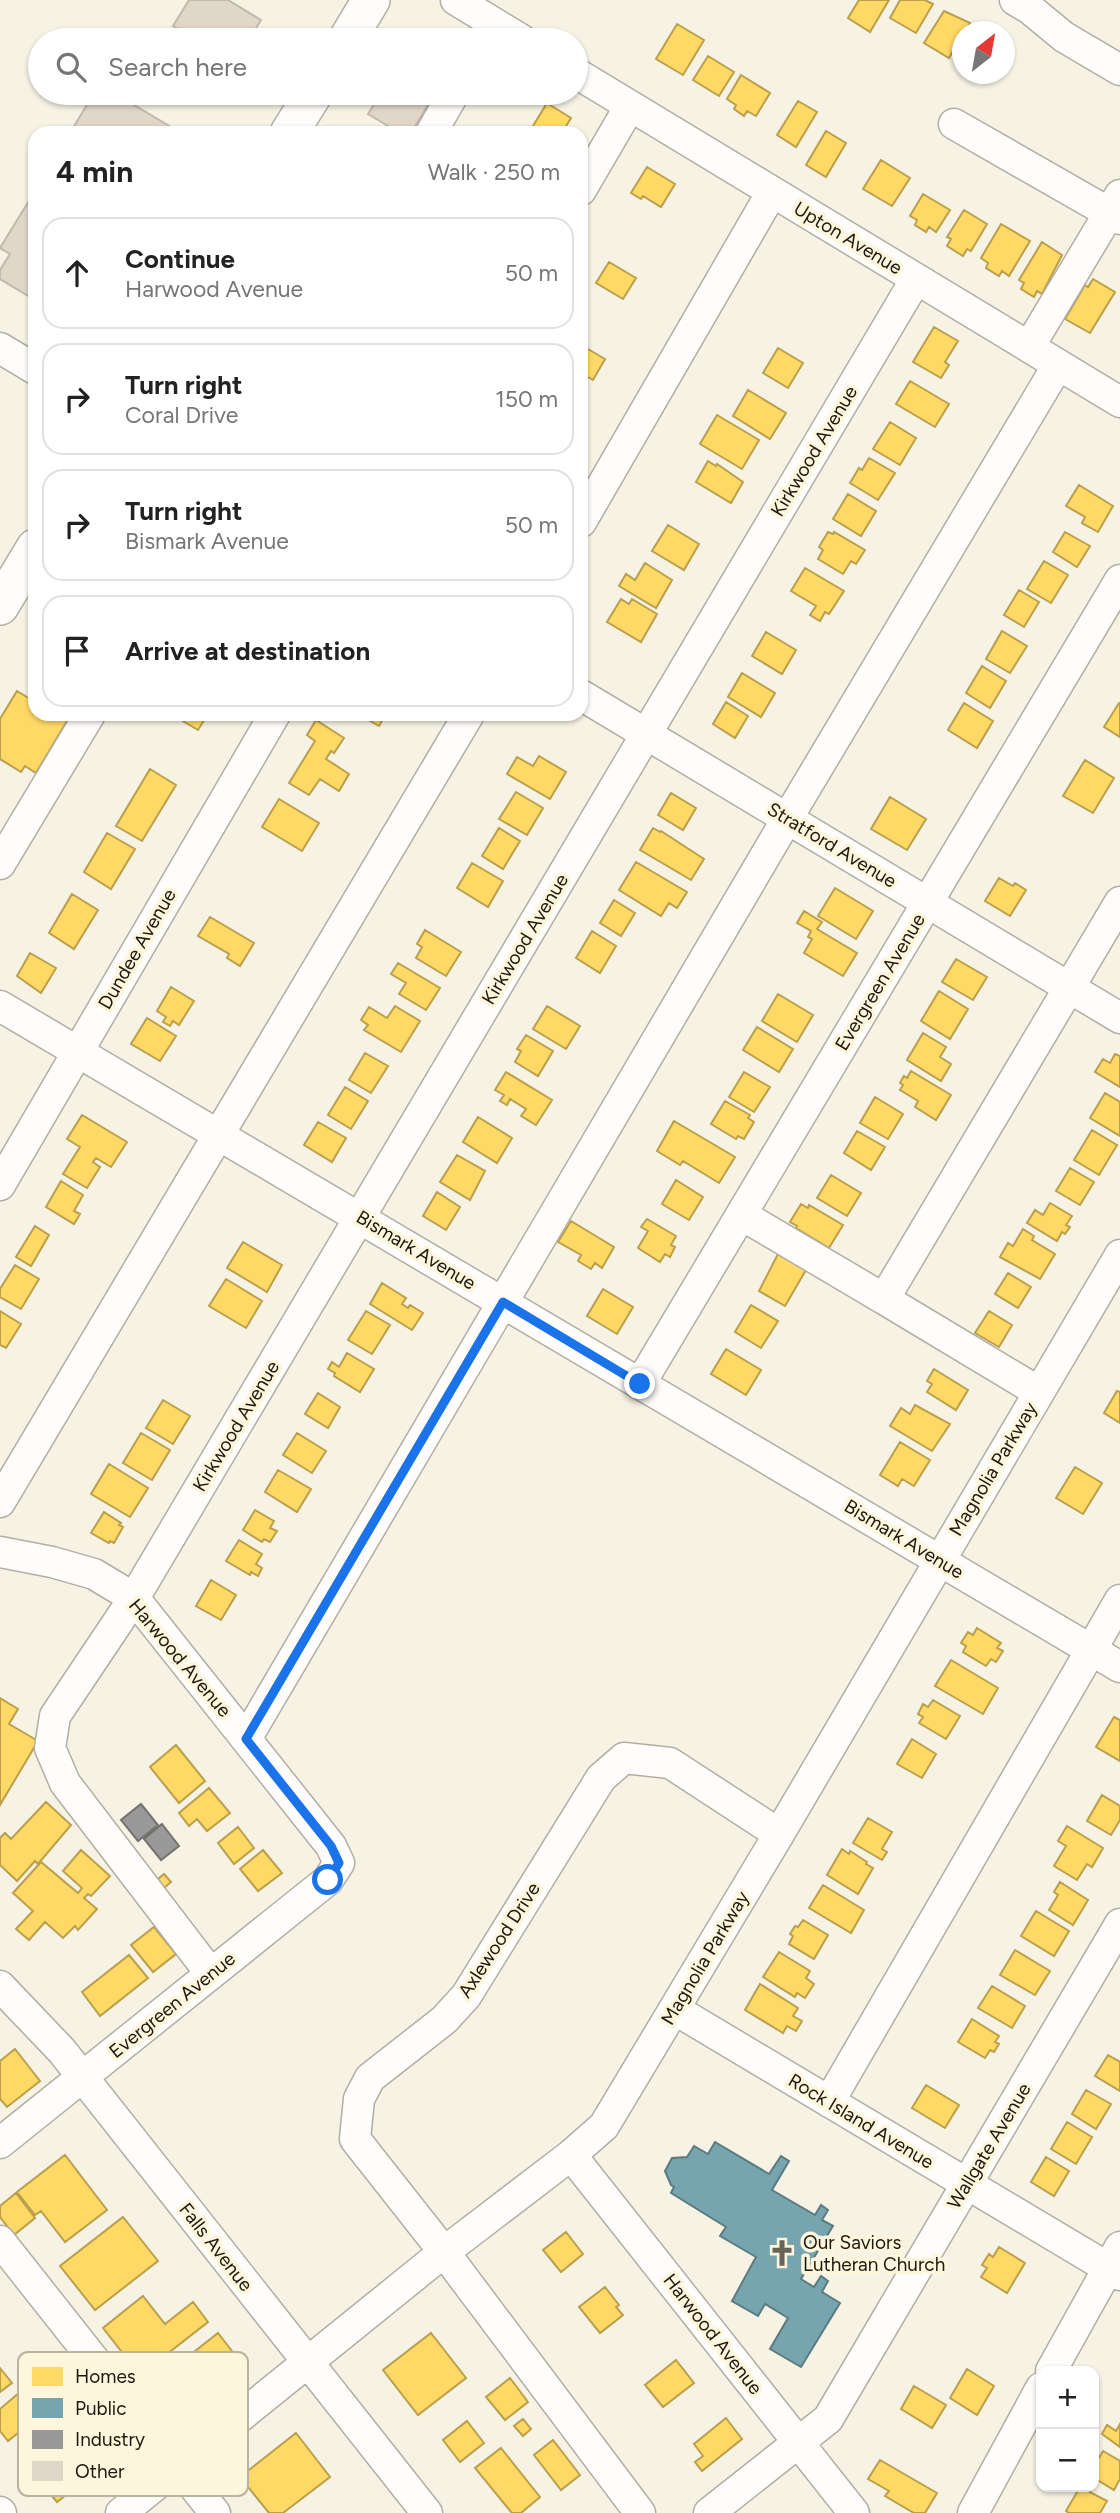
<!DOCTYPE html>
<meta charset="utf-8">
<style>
:root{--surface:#fff;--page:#f2f2f2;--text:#222;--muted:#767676;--line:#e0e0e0}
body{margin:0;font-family:Figtree,sans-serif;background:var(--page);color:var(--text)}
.controls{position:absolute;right:21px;bottom:21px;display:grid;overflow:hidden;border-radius:14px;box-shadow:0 2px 5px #0004}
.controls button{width:63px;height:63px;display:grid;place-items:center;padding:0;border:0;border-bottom:2px solid var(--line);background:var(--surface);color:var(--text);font:35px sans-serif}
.compass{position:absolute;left:952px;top:21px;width:63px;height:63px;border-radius:50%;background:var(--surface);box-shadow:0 2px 5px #0004;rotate:31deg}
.stop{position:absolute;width:21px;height:21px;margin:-16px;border:5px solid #1a73e8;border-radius:50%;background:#fff}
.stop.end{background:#1a73e8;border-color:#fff;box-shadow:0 2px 7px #0008}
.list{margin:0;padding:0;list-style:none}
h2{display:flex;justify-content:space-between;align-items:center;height:91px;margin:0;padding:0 28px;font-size:30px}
h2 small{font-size:23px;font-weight:400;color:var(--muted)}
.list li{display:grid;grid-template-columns:46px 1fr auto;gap:21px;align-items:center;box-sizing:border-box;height:112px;margin:0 14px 14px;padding:0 14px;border:2px solid var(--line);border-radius:21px}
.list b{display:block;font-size:26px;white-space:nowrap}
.list p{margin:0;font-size:23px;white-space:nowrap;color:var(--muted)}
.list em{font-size:23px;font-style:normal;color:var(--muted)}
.icon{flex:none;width:38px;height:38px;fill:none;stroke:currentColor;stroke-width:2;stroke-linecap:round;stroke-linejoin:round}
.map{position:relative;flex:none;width:1120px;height:2513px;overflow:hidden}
.search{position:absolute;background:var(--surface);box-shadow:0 2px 5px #0004;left:28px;top:28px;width:560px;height:77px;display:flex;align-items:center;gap:18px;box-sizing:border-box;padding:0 24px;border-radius:38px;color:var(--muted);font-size:26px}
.panel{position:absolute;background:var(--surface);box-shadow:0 2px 5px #0004;left:28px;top:126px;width:560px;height:595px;border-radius:21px}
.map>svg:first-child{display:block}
.homes{fill:#ffd966;stroke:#bb9f4b;stroke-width:2}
.public{fill:#76a5af;stroke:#5b7b7e;stroke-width:2}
.industry{fill:#999;stroke:#74726f;stroke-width:2}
.building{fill:#e0d7c8;stroke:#bfb9ae;stroke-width:2}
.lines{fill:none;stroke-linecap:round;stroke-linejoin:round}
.minor-casing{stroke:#b2aea3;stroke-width:33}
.major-casing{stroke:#b2aea3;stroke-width:40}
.minor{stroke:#fefdfb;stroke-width:30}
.major{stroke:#fefdfb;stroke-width:37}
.route{stroke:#1a73e8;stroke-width:9}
.labels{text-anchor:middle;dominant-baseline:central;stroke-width:7;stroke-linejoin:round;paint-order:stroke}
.street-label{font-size:19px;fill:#1c180d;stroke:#fdf6dd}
.poi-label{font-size:19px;fill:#1c180d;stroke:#fdf6dd;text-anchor:start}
.key{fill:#fdf6dd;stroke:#bab39f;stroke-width:2}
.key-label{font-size:19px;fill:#1c180d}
</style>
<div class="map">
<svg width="1120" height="2513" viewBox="0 0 1120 2513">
<rect width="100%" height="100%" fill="#f6f2e4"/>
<path class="homes" d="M859,0h30l-19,32 -22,-14z
M900,0h25l8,4 -17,29 -26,-15z
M944,11l26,12 -5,9h-3v4l-13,22 -25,-15z
M677,24l27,16 -21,35 -27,-16z
M708,56l26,16 -15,24 -26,-16z
M741,75l29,18 -14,23 -9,-5 -3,5 -10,-7 2,-4 -9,-6z
M798,101l19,11 -21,35 -19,-12z
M547,103l24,15 -9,15h-29l-3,-2z
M826,131l20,12 -20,34 -20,-12z
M881,160l29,18 -18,28 -29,-17z
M647,167l28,17 -14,23 -18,-11 -2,3 -10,-6z
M923,194l27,16 -14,22 -7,-5 -3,5 -11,-7 2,-5 -7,-4z
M964,210l23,14 -16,27 -4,-2 -4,7 -16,-10 4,-7 -4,-2z
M1001,224l29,17 -21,35 -7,-5 -3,5 -13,-8 2,-5 -7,-5z
M1042,242l20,13 -20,39 -5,-3 -3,6 -13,-8 3,-6 -5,-3z
M609,262l27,16 -13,21 -27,-16z
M1093,279l22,13 -25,41 -25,-14 20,-34 3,2z
M934,327l24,14 -13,21 4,3 -8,13 -28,-16z
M581,345l24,14 -12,21 -12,-7z
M778,348l25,15 -15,25 -25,-15z
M910,381l39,23 -14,23 -39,-23z
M748,390l38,23 -16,26 -37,-23z
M717,415l42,25 -17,29 -42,-25z
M890,422l26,16 -16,27 -27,-16z
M869,458l26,15 -17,27 -28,-17 9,-15 3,2z
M708,461l8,5 1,-2 26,18 -12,21 -35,-21z
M1079,485l34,21 -15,26 -16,-9 3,-6 -19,-11z
M848,494l28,17 -15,25 -28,-17z
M668,525l31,19 -15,26 -32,-19z
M828,532l5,2 1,-2 31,18 -9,14 -5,-3 -8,13 -25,-15 5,-9 -4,-3z
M1065,532l25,14 -13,21 -24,-15z
M1044,561l24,14 -17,28 -24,-14z
M645,563l27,17 -16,28 -37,-22 7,-12 9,6z
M805,568l39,23 -15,23 -4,-2 -5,9 -10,-6 6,-9 -25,-15z
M1019,590l20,12 -15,25 -20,-12z
M621,599l8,5 3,-5 25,15 -16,28 -34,-20z
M1002,631l25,15 -17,27 -24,-14z
M766,632l30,18 -14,24 -30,-18z
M982,666l24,15 -16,27 -24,-15z
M742,673l33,20 -14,24 -33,-20z
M17,691l18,11v12h20l12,7 -31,52 -11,-7 -4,6 -21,-13v-40z
M726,702l22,14 -13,22 -22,-14z
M964,703l29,18 -16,27 -29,-18z
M1119,703l1,1v33l-16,-10z
M171,714h37l-10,16z
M358,714h28l-7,12z
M316,720l28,18 -10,15 -3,-2 -5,8 23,15 -10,17 -19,-12 -11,16 -20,-12 26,-42 -8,-6z
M539,756l27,16 -16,27 -43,-25 10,-17 16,9z
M1085,760l29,18 -21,35 -30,-17z
M150,769l26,16 -34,56 -26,-15z
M516,792l27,16 -16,27 -28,-16z
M671,793l25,15 -13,22 -25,-15z
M890,797l36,22 -19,31 -36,-21z
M279,799l40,24 -17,28 -40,-24z
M499,828l21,13 -17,28 -21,-13z
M653,828l7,4 1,-1 43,28 -13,21 -51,-30z
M107,833l28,16 -24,40 -27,-17z
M636,862l51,30 -10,16 -8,-5 -8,13 -42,-26z
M472,863l31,18 -15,26 -31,-19z
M999,878l14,8 2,-3 11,7 -16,26 -25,-15z
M835,888l38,23 -17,28 -38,-23z
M72,894l26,16 -24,39 -25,-16z
M614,900l21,13 -14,23 -21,-13z
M804,911l18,11 -5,7 40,24 -14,23 -39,-23 8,-14 -4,-2 3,-6 -14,-8z
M210,917l44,26 -14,23 -13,-8 2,-4 -31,-18z
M425,930l36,22 -15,24 -30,-18 6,-11 -5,-3z
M592,931l24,15 -16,27 -24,-15z
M30,953l26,15 -15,25 -24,-17z
M956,959l31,18 -14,23 -31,-18z
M398,963l42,25 -14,22 -27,-16 7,-11 -15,-9z
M171,987l23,14 -15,24 -6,-4 -3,5 -7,-4 3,-5 -9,-6z
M939,991l29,18 -18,30 -29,-18z
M778,994l35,21 -16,27 -35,-21z
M395,1006l25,15 -19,31 -37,-22 4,-5 -7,-5 8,-13 18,11z
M547,1006l33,20 -14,23 -33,-20z
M147,1018l29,18 -16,25 -29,-17z
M757,1027l36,22 -14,23 -36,-22z
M923,1033l23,14 -6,10 11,7 -10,17 -34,-21z
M526,1035l27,16 -15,25 -23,-14 6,-11 -4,-2z
M365,1053l23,13 -17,27 -22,-13z
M1115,1054l5,2v31l-25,-15 8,-13 7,4z
M911,1071l40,24 -15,25 -21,-13 3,-6 -18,-11 3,-5 -3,-2 4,-7 3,2z
M506,1072l46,28 -16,25 -15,-9 5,-7 -16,-10 -3,6 -7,-4 4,-6 -9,-5z
M744,1072l26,15 -16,25 -25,-15z
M345,1087l23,14 -17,28 -23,-14z
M1105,1093l15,9v34l-30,-18z
M875,1097l28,17 -15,25 -28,-16z
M725,1101l25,14 -2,3 6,4 -10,17 -6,-3 -2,3 -25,-15z
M82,1115l45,27 -16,25 -15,-9 -3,4 7,5 -13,21 -24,-14 17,-27 -13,-8z
M478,1117l34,21 -15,25 -34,-21z
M674,1121l61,36 -16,26 -36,-22 -3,4 -23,-14z
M318,1122l28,16 -14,24 -28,-17z
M1092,1130l25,15 -18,30 -25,-15z
M857,1131l28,16 -14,23 -27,-17z
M457,1155l28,16 -15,29 -30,-18z
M1070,1168l24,14 -14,23 -24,-14z
M831,1175l30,18 -14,23 -30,-18z
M676,1180l27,17 -14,23 -27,-16z
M61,1181l22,14 -9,16 6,3 -6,10 -28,-17z
M437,1192l23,15 -14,23 -23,-14z
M1050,1203l22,13 -6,9 4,2 -5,7 -3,-2 -5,9 -30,-18 8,-13 8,5z
M801,1204l7,4 1,-3 34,20 -14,23 -33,-20 1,-2 -7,-4z
M647,1219l29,17 -5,9 4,2 -5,10 -5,-3 -5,8 -22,-14 10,-17 -7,-4z
M571,1221l43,26 -12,21 -7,-5 -4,6 -13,-8 3,-6 -23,-13z
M35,1226l14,9 -18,31 -15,-9z
M1023,1229l11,7 -2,4 23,14 -15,25 -40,-22 8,-14 5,3z
M243,1242l39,23 -15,27 -40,-24z
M778,1254l28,16 -21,36 -26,-15z
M15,1265l24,14 -18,30 -21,-12v-8z
M1008,1273l23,14 -13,21 -23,-14z
M226,1279l36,22 -16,27 -37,-22z
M382,1283l24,15 -4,6 6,4 2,-3 13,8 -11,17 -42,-26z
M603,1289l30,18 -16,27 -30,-18z
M751,1305l27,16 -17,27 -26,-16z
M0,1311l21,13 -15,24 -6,-3z
M366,1311l24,14 -18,29 -24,-14z
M989,1311l23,14 -13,22 -24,-14z
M726,1349l35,21 -15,25 -35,-21z
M347,1353l27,16 -14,23 -26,-16 1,-3 -7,-4 4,-7 7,5z
M934,1369l34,21 -12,20 -29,-18 5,-8 -5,-3z
M1117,1391l3,1v31l-16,-10z
M318,1393l22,14 -12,21 -23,-14z
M163,1400l27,16 -17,28 -27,-16z
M915,1405l35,19 -18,27 -42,-25 11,-18 9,6z
M141,1433l29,17 -18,30 -29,-17z
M297,1433l29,18 -14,22 -29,-18z
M900,1442l30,18 -16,26 -12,-7 -4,7 -18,-11z
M109,1464l39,24 -18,29 -39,-23z
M1075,1467l27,16 -19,31 -27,-16z
M278,1470l33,19 -14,23 -32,-20z
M255,1510l19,11 -4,7 7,3 -7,11 -6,-3 -2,3 -19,-12z
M104,1512l17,11 -2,2 4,2 -9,16 -4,-2 -1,2 -18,-10z
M239,1540l23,14 -6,10 6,4 -4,8 -7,-4 -1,3 -24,-14z
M211,1580l25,15 -15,25 -25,-14z
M977,1628l24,15 -4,5 6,3 -7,11 -5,-3 -5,7 -23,-14 3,-6 -5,-3 7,-11 5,3z
M951,1660l47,28 -15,26 -48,-28z
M0,1698l18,11 -9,15 29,17 -38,64z
M933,1700l27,16 -14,23 -27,-16 4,-6 -5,-3 5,-10 5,3z
M1114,1717l6,3v41l-24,-14z
M912,1739l24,15 -14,24 -25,-14z
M176,1745l29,36 -26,22 -29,-36z
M209,1788l21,25 -23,18 -10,-12 -8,7 -10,-13z
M1102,1795l18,11v14l-9,15 -24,-14z
M46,1802l25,23 -33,39 -3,-3 -18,20 -17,-16v-27l5,-5 6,6z
M868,1818l24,14 -10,17 5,3 -5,8 -29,-17z
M1067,1826l36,22 -11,19 -5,-3 -10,16 -23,-14 12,-20 -8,-5z
M238,1827l16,21 -20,16 -16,-21z
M842,1849l7,5 1,-3 17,11 -1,2 7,4 -15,26 -31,-19z
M81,1850l29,26 -19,20 -3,-2 -4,4 13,11 -19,21 -3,-4 -12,12 -18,-16 -16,18 -13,-11 17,-18 -20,-18 28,-31 37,31 4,-5 -19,-17z
M263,1850l19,23 -24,18 -18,-22z
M164,1874l7,8 -7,6 -6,-9z
M1060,1882l28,18 -15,25 -24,-15 9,-15 -4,-3z
M823,1885l41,25 -13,23 -42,-25z
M1036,1911l33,20 -15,25 -33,-20z
M803,1920l25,15 -14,24 -25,-15 4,-8 -3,-2 5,-8 3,1z
M154,1927l22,27 -23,18 -22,-27z
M1015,1950l35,21 -15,24 -35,-20z
M779,1952l31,19 -4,7 8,6 -9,14 -8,-5 -2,4 -32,-20z
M129,1955l19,23 -48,38 -18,-24z
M760,1984l38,24 -5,8 9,5 -6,10 -9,-5 -4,7 -38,-23z
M992,1986l33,20 -13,22 -34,-20z
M972,2019l27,17 -4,6 4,2 -5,8 -4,-2 -5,8 -27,-16z
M15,2049l25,32 -33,26 -7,-8v-38z
M1108,2055l12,7v29l-25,-15z
M926,2085l33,20 -14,23 -33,-20z
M1086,2090l25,14 -15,25 -24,-15z
M1067,2122l25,15 -16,27 -25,-15z
M65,2155l42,55 -42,32 -24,-31 -6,4 -18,-23z
M1046,2157l23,14 -15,25 -23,-14z
M16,2193l19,25 -21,17 -14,-18v-11z
M123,2217l35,44 -63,49 -35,-44z
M566,2232l17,22 -22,18 -18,-22z
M999,2247l26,16 -18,30 -26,-16 6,-9 -5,-3 7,-11 4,3z
M605,2287l14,18 -3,2 7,8 -23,18 -21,-26z
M143,2296l22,28 28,-22 15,20 -68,53 -37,-47z
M218,2333l24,31 -53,42 -24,-31z
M431,2333l35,45 -48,37 -35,-45z
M676,2360l18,23 -31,24 -18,-22z
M0,2368l12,15 -12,9z
M967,2369l27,17 -17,29 -27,-17z
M510,2378l18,24 -23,18 -19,-23z
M914,2386l32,19 -14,23 -31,-19z
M20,2392l19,24 -31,25 -8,-10v-22z
M726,2418l16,21 -40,32 -7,-9 8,-6 -9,-12z
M523,2419l8,10 -8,7 -9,-10z
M467,2421l17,22 -24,19 -17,-22z
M1120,2424v23l-18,-13 5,-9 9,6z
M296,2433l34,44 -47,36h-14l-29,-36z
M553,2440l27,35 -19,15 -27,-35z
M50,2447l30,37 -23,18 -30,-36z
M501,2448l39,49 -19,16h-9l-37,-45z
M1103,2451l17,10v18l-6,11 -20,-12v-12z
M880,2460l57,33 -12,20h-11l-29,-17 4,-5 -21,-12z
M1080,2487l27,14 -7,12h-31l-3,-2z"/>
<path class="public" d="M715,2142l54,32 12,-18 8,5 -17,29 43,25 6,-10 7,5 -6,10 11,6 -32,53 13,8 7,-11 3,2 4,3 -6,11 18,11 -39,64 -31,-18 18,-31 -23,-14 -7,12 -26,-15 24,-44 -36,-21 6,-9 -55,-34 3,-6 -3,-2 -6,-14 7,-13 15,-1 7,-11 14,8z"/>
<path class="industry" d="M141,1804l17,21 -20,16 -17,-21z
M162,1824l17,22 -18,14 -17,-21z"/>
<path class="building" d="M189,0h39l33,20 -12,20h-53l-23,-14z
M94,93h20l67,40h-111z
M381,93h54l-24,40h-11l-32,-19z
M35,191v109l-35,-21v-9l10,-16 -10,-6z"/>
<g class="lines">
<defs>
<path id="minor" d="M456,0l66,40
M1015,0l15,9 34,28 56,33
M576,73l544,329
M954,124l166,95
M431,133l23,-40
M581,190l49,-84
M1029,347l91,-152
M0,348l35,21
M581,522l191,-330
M581,695l539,323
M0,864l90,-150
M0,1006l1120,661
M0,1185l275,-471
M742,1215l142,84
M640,1384l480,-804
M1039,1392l-155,-93 236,-397
M0,1502l469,-788
M0,1552l52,10 42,12 40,24 197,248 8,17 -11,17 -328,263
M246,1739l541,-920 271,-454
M211,1974l-146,-191 -15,-35 5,-32 79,-118 782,-1319
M0,1986l62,65 365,462
M674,2009l446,266
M829,2102l291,-502
M571,2155l283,358
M0,2241l215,272
M1051,2371l69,-124
M0,2512l1,1
M121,2513l323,-261 127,-97 33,-29 175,-292 341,-579
M640,2513l-196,-261 -89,-113 4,-40 11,-21 74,-58 22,-24 135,-218 23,-20 46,5 109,71
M709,2513l119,-94 292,-495
M973,2513l68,-125"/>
<path id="major" d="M347,40l24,-40
M289,133l25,-40
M0,606l35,-58"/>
</defs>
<use href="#minor" class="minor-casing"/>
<use href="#major" class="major-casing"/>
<use href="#minor" class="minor"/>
<use href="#major" class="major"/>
</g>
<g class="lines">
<path class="route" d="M328,1880l11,-17 -8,-17 -85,-107 257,-437 137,82"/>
</g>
<defs>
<symbol id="church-bare" viewBox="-9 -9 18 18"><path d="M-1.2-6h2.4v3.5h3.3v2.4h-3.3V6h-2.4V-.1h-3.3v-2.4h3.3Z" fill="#686458" stroke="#fdf6dd" stroke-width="2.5" paint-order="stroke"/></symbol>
</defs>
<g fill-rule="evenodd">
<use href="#church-bare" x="763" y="2234" width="38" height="38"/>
</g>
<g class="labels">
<g class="street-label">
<text transform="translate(848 238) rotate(31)">Upton Avenue</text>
<text transform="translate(814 451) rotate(-59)">Kirkwood Avenue</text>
<text transform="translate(832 845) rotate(31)">Stratford Avenue</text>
<text transform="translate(525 939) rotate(-59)">Kirkwood Avenue</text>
<text transform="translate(137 949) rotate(-60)">Dundee Avenue</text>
<text transform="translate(880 982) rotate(-59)">Evergreen Avenue</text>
<text transform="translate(416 1250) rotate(31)">Bismark Avenue</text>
<text transform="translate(236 1426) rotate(-59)">Kirkwood Avenue</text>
<text transform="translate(993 1469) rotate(-59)">Magnolia Parkway</text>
<text transform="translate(904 1539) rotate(31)">Bismark Avenue</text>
<text transform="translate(180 1658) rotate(50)">Harwood Avenue</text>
<text transform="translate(499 1940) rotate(-57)">Axlewood Drive</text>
<text transform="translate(705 1958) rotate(-59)">Magnolia Parkway</text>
<text transform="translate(172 2005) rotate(-39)">Evergreen Avenue</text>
<text transform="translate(861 2121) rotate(31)">Rock Island Avenue</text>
<text transform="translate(989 2146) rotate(-59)">Wallgate Avenue</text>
<text transform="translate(216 2247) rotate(52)">Falls Avenue</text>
<text transform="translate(713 2334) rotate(52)">Harwood Avenue</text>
</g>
<g class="poi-label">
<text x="803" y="2242">Our Saviors<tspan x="803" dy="22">Lutheran Church</tspan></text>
</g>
</g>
<rect x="18" y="2352" width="230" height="144" rx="10" class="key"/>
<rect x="32" y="2367" width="31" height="19" fill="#ffd966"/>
<rect x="32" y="2398" width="31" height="20" fill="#76a5af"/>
<rect x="32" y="2430" width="31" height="19" fill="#999"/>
<rect x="32" y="2461" width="31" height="20" fill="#e0d7c8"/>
<g class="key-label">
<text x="75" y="2383">Homes</text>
<text x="75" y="2415">Public</text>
<text x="75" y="2446">Industry</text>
<text x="75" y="2478">Other</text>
</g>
</svg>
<div class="controls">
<button>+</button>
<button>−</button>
</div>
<svg class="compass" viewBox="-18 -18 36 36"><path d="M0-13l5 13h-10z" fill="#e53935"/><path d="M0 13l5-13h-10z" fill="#767676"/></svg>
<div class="stop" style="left:328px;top:1880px"></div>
<div class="stop end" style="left:640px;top:1384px"></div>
<div class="search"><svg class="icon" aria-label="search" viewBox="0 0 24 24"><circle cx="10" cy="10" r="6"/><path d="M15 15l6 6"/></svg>Search here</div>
<section class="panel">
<h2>4 min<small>Walk · 250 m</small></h2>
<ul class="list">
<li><svg class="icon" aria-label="ahead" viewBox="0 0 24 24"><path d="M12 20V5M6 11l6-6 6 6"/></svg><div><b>Continue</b><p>Harwood Avenue</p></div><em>50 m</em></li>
<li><svg class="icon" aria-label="right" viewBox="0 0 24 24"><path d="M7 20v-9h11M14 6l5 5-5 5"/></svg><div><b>Turn right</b><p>Coral Drive</p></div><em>150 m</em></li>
<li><svg class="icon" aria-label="right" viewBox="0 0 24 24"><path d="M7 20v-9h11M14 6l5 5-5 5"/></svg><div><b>Turn right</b><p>Bismark Avenue</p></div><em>50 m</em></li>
<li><svg class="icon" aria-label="arrive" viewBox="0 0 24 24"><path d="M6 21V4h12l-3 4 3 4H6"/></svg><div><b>Arrive at destination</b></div></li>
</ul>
</section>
</div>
